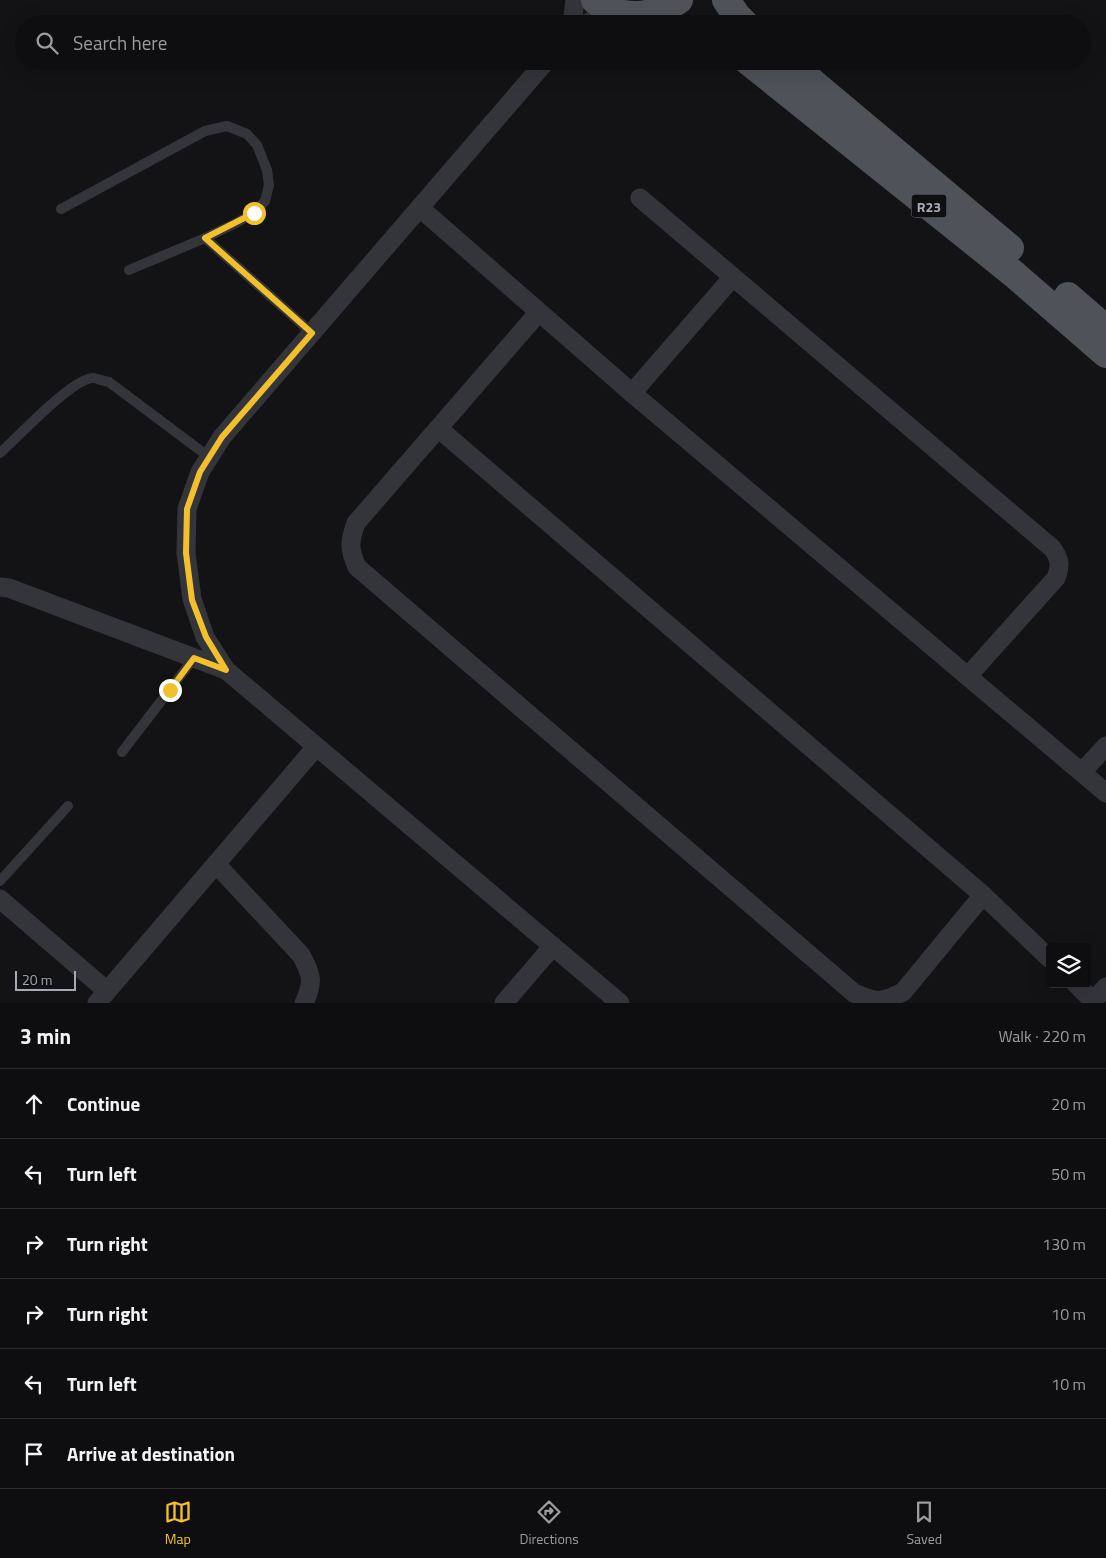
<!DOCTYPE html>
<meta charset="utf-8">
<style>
:root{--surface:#0e0e10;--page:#1c1c1e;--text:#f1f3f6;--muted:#9b9c9f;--line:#2e2e30;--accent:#f3c02d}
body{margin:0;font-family:"Titillium Web",sans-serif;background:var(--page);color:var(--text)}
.controls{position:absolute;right:15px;bottom:15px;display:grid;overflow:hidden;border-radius:5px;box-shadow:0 5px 20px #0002}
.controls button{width:45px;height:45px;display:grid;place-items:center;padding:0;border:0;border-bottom:1px solid var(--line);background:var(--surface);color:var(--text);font:25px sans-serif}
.scale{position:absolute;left:15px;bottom:12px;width:61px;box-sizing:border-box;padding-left:5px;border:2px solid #a5a9b6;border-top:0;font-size:14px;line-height:18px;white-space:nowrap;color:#a5a9b6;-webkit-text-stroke:4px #0f0e10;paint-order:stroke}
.stop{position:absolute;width:15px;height:15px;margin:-11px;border:4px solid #f3c02d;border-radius:50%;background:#fff}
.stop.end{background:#f3c02d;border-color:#fff;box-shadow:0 1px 5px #0008}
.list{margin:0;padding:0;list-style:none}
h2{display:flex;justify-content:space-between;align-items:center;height:65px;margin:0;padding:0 20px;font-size:21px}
h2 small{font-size:16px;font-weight:400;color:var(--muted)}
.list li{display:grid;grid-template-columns:32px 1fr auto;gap:15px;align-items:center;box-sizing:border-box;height:70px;padding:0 20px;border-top:1px solid var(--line)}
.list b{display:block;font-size:19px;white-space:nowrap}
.list em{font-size:16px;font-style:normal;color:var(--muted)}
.icon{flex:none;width:28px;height:28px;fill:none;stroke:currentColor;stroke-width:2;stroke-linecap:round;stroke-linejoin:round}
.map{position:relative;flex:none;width:1106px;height:1003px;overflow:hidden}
.search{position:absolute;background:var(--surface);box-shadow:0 5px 20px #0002;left:15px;right:15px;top:15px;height:55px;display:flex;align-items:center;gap:12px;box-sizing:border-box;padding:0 18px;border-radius:28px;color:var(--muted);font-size:19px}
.sheet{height:485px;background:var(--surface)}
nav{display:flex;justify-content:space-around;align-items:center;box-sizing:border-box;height:70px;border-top:1px solid var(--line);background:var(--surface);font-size:14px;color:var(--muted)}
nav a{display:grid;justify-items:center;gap:2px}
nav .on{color:var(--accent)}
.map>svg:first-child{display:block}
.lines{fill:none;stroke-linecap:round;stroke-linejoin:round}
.service{stroke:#34353a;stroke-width:10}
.minor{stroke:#34353a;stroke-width:19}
.primary{stroke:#505259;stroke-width:28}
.route{stroke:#f3c02d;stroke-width:6}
.labels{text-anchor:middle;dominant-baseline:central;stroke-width:4.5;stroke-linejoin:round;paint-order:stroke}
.shield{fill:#0f0e10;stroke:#787a84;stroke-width:1}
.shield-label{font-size:14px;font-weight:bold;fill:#a5a9b6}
</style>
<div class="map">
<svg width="1106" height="1003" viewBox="0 0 1106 1003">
<rect width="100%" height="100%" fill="#131315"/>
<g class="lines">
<path class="service" d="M61,209l144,-78 22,-5 20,8 10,11 10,25 2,15 -4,16 -11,12 -18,10 -31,15 -76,32
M205,238l107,95
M0,453c17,-15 73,-76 94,-75 4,1 10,3 15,4l100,75
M122,752l72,-94
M0,881l68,-75"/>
<path class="minor" d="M572,24l3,-24
M586,24l24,-14
M546,61l-324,376 -22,35 -13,37 -1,44 6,46 13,38 21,33 394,333
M640,198l412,350c8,11 9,17 4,30l-88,98
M420,208l212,185 474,400
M539,312l-183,211c-7,19 -7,26 1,44l497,426c22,10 27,10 49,-1l80,-97
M632,393l100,-115
M438,428l545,467 67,64
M0,587l9,1 217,82
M1082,772l24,-26
M216,864l85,91c11,20 13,27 3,48
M0,899l107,92
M1076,984l17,17
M97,1003l219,-256
M504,1003l49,-57
M1091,1003l15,-16"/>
<path class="primary" d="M595,0c26,22 58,18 84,0
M726,0l11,16 8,8
M748,61l267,214 91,79
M787,61l223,187
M1068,296l38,33"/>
</g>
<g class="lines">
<path class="route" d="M170,690l24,-32 32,12 -20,-33 -14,-37 -6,-47 1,-44 13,-37 22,-35 90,-104 -107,-95 49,-25"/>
</g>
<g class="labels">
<rect class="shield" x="911.5" y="194.5" width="35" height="23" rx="4"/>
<g class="shield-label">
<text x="929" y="206">R23</text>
</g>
</g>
</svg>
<div class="controls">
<button><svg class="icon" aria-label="layers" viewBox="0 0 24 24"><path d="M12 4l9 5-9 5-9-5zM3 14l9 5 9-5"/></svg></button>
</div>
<div class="scale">20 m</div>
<div class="stop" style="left:254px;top:213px"></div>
<div class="stop end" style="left:170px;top:690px"></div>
<div class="search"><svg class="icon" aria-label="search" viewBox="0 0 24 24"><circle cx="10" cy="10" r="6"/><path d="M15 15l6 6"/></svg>Search here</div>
</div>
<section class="sheet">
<h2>3 min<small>Walk · 220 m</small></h2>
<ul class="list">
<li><svg class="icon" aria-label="ahead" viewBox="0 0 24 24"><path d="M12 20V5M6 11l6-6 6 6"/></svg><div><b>Continue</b></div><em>20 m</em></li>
<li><svg class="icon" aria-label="left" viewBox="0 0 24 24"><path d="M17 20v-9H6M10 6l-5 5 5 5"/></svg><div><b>Turn left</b></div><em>50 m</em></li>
<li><svg class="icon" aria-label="right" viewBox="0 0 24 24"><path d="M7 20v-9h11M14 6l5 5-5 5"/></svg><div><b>Turn right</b></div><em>130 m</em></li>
<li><svg class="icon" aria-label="right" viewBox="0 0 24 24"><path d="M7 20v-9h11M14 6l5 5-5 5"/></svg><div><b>Turn right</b></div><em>10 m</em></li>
<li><svg class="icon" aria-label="left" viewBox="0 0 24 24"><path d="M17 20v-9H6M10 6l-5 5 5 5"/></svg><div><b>Turn left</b></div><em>10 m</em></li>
<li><svg class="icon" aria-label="arrive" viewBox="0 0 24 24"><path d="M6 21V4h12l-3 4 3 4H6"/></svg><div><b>Arrive at destination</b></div></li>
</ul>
</section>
<nav>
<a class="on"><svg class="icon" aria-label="map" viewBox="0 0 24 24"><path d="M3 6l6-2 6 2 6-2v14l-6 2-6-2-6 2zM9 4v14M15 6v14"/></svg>Map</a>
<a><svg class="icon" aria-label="directions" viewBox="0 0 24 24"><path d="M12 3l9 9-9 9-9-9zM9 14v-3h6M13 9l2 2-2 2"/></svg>Directions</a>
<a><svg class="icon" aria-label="saved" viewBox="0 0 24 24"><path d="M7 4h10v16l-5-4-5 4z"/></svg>Saved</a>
</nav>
